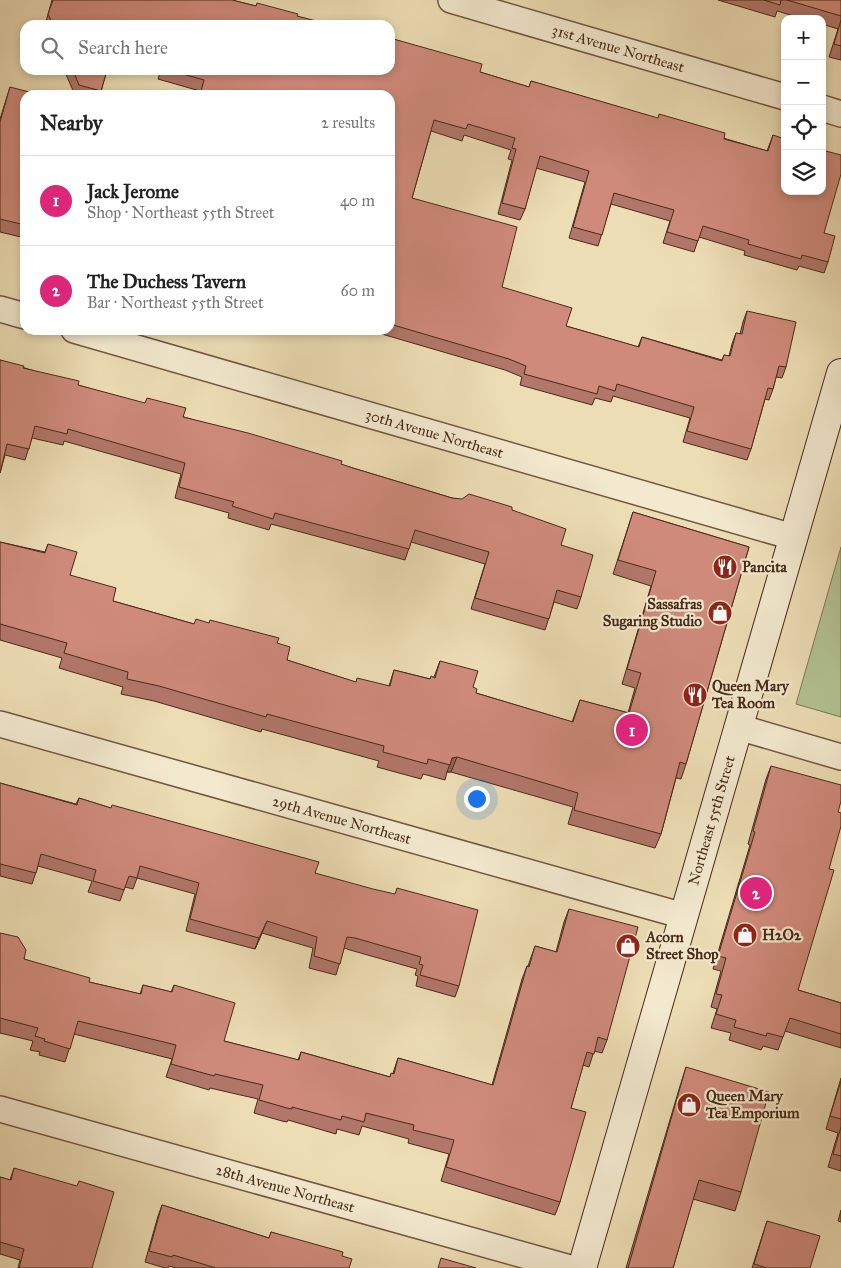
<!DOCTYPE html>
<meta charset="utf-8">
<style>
:root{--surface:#fff;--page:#f6f6f6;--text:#222;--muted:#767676;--line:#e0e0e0;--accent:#db2777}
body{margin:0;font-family:"IM FELL Great Primer",serif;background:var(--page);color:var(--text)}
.controls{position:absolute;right:15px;top:15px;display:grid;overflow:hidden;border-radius:10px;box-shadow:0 2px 8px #0003}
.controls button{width:45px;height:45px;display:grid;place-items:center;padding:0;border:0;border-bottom:1px solid var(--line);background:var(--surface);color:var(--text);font:25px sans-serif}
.you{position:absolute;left:476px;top:798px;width:18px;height:18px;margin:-12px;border:4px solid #fff;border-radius:50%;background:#1a73e8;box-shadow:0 0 0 8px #1a73e833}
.badge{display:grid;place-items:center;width:32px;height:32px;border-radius:50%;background:var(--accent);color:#fff;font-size:16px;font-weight:700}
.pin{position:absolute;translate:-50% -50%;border:2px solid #fff;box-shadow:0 1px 5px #0006}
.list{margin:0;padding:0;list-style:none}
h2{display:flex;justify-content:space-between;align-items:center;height:65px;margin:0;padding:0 20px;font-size:21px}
h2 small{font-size:16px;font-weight:400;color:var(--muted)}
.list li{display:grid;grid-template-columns:32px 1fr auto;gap:15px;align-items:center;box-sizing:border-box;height:90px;padding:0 20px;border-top:1px solid var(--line)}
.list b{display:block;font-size:19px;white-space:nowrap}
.list p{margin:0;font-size:16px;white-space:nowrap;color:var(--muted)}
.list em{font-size:16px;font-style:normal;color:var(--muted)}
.icon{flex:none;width:28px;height:28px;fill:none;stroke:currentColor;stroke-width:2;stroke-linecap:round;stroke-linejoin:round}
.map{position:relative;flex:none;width:841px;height:1268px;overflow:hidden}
.search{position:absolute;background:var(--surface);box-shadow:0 2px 8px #0003;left:20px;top:20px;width:375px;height:55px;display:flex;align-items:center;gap:12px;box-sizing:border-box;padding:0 18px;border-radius:15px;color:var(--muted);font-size:19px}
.panel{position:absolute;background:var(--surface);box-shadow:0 2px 8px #0003;left:20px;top:90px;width:375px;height:245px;border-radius:15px}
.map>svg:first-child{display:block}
.green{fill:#b2c292;stroke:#7d7654}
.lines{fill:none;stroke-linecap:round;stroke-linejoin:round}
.street-casing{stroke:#71573e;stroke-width:28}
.secondary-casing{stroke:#482a17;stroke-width:30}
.street{stroke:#f3e9cf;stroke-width:25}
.secondary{stroke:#f3e9cf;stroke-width:28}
.wall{fill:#b2776a;stroke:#482a17}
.shaded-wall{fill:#916156;stroke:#482a17}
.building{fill:#cf8a7b;stroke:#482a17}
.labels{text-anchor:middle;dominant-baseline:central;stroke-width:4.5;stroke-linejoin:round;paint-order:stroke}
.street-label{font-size:15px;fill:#482a17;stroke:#f3e9cf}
.poi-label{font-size:15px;font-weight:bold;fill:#482a17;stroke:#f3e9cf;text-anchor:start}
</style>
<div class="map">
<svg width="841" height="1268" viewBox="0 0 841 1268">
<rect width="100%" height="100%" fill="#edddb5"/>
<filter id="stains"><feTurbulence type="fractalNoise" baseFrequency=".004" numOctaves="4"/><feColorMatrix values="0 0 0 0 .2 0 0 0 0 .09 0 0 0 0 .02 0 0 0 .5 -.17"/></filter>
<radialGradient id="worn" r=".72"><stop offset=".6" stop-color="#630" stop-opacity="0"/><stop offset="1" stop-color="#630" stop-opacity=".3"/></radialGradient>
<path class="green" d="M841,547v170l-45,-13z"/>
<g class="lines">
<defs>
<g id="street">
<path id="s1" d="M451,0l334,97"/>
<path d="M822,108l19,6"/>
<path d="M0,309l25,7"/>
<path id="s2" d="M74,330l719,207"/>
<path id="s3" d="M0,724l684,192"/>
<path d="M738,727l103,30"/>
<path id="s4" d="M0,1109l570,159"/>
</g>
<g id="secondary">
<path id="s5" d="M582,1268l259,-895"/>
</g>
</defs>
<use href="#street" class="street-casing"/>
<use href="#secondary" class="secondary-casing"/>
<use href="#street" class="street"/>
<use href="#secondary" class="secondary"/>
</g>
<path class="wall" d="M52,0h180l99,25h-286z
M718,0h123v60l-12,-3 9,-28 -16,-5v-5h-18l-27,-8 -2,6z
M64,70h43l-7,25h-25z
M149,70h241l90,2 49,15 2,-6 236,70 6,-16 51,98 4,29 -4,11 -25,-7 -2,4 -53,-15 1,-4 -46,-14 -5,15 -31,-9 7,-22 -59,-17 -13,42 -29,-8 16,-56 -49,-14 -11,41 -5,11 -22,-6 14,-54 -4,-1 3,-9 -47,-15 -2,6 -31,-10 -19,67 90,89 64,39 72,21 4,-10 80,23 2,-5 5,1 3,-12 4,-11 4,1 3,-12 4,-11 39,56 -4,11 -6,-1 -3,12 -4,11 -4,-1 -14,50 -4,11 -64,-18 7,-24 -77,-22 -2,6 -16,-4 -3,7 -72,-20 2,-8 -17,-7 -137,-40h22v-235h-191l1,-4 -42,-12 2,-6z
M10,87l13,68 2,1v82l-25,-6v-113z
M0,360l78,25 374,113 60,12 49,35 20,52 -4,12 -23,-7 -9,28 -74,-21 14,-45 -74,-22 -6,18 -134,-36 -2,6 -41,-12 1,-5 -54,-15 6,-24 -117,-33 -1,4 -31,-7 -7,22 -20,-5 -5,18z
M633,512l116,35 -63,217 -5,15 -5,-1 -15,56 -6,14 -87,-24 5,-17 -122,-35h-4l-2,8 -22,-6 -2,5 -44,-12 2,-6 -117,-32 -1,3 -107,-31 -33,-7 2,-7 -64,-19 3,-10 -62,-18v-98l45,10 3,-8 22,31 43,26 81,23 83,19 10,17 68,22 34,4 5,-16 36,9 4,-2 6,-16 33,26 3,6 96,29 8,-22 48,13 7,-25 -13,-4 29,-98 -38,-12z
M771,766l67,46 -9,57 -31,121 43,13v45l-56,-17 -7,19 -15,-4 -2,4 -32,-10 2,-7 -20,-5 6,-19 -6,-2 10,-36 -8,-2 37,-124 -2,-1 18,-65z
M0,783l76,21 3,-6 236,75 144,113 -4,11 -39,-11 2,-10 -3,-1 2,-6 -67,-19 -6,-2 -8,27 -27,-7 4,-20 -51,-15 -7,16 -69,-18 9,-37 -58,-16 -4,11 -8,-2 -5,14 -32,-9 4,-11 -54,-15 -6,18 -32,-8z
M569,909l38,131 -5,13 -8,-2 -5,16 -6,-2 -12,43 -11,94 -5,13 -114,-34 8,-27 -41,-11 1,-4 -47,-13 -3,9 -22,-6 -1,5 -48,-14 -1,2 -5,-1 -28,-8 4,-14 -48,-11 -1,2 -43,-13 6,-18 -98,-25 -9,28 -26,-7 1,-3 -10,-2 3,-9 -33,-8v-100l24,26 65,23 51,12 3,-9 28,7 3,-7 50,56 74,19 3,-8 89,25 3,-4 5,-15 94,27 30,-106 5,-13h1l7,-20 21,6 8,-30z
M686,1067l55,125 -6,19 -42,-12 -20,69h-47l54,-182z
M841,1078v93l-13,-4 10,-34 -12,-4z
M14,1168l78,100h-74l2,-8 -20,-6v-77l10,3z
M162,1205l107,33 2,-6 71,24 7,12h-173l-7,-2 -1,2h-3l-20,-6 13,-46z
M841,1210v12l-3,-1z
M767,1221l43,47h-58z"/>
<path class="shaded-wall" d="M457,757l-6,15h-4l5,-14z
M267,921l-5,12 -7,16 4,-11z"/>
<path class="building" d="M53,0h179l24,6 1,-3 41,11 -1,2 34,9h-278l-5,-11z
M764,0h17l-1,5z
M787,0h54v16z
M841,20v26l-7,-2z
M390,38l92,26 -2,8 49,15 2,-6 127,37 1,-4 66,19 -1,6 44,12 5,-16 12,4v52h37v-41l19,5v19l-17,59 11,3 -7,26 -26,-7 -1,4 -53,-15 1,-4 -46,-14 -5,15 -31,-9 7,-22 -60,-17 -12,42 -29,-8 16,-56 -49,-15 -15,53 -23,-6 14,-54 -4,-1 3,-10 -47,-14 -2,5 -32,-9 -22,78 105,29 -15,60 70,21 -6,18 73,21 3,-10 80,24 2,-6 6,1 6,-23 6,1 5,-23 49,11 -10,45 -7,-1 -6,23 -5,-1 -17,61 -64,-18 7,-24 -77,-23 -2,7 -16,-5 -2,8 -73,-20 2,-8 -17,-7 -119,-35v-229h-190l4,-15 -35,-10h221z
M73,70h34l-6,21 -22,-6z
M10,87l23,6v2h-8v33l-4,18 4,1 -2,8 2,1v69l-25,-6v-97z
M0,360l24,6 -1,2 56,13 -1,4 67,18 2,-5 39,10 -3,9 65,16 94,28 -1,3 12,4 99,30 10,1 7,-5 43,13v3l54,19 -5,16 32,10 -12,42 -24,-7 -8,29 -74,-21 14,-46 -74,-22 -6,19 -134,-36 -2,6 -41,-13 2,-4 -55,-15 6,-24 -117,-34 -1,5 -32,-8 -6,23 -22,-5 -7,29z
M633,512l116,35 -63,217 -6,-2 -19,72 -87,-24 4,-17 -121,-36 -5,1 -2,7 -22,-6 -1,5 -44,-12 1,-6 -117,-32 -1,3 -107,-31 -32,-7 1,-7 -64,-19 3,-10 -67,-19v-82l45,11 3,-9 29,8 -7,23 46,13 -3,13 81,23 2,-5 13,4 1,-3 69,18 -2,5 13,4 -3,13 69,22 1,-4 33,8 4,-16 36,9 1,-3 4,2 5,-17 38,10 -5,16 4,2 -1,4 97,29 7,-22 49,13 12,-40 -14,-4 29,-98 -38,-11z
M771,766l70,19v16l-3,11 3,1v13l-12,43 5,1 -36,120 43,13v31l-51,-16 -7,19 -16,-4 -1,3 -32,-9 2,-7 -20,-6 6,-19 -6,-1 10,-36 -8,-2 37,-124 -2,-1z
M0,783l77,22 2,-7 32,10 1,-3 207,57 -4,11 58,16 22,5 2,-6 81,22 -19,76 -39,-11 3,-10 -4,-1 2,-7 -66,-19 -8,-1 -7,27 -26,-8 3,-19 -50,-16 -8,17 -69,-19 9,-36 -59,-17 -3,12 -8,-2 -5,14 -31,-9 3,-11 -55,-16 -5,19 -36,-9z
M569,909l69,18 -31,113 -9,-3 -4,17 -7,-2 -16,56 15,4 -26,90 -114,-35 8,-27 -41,-10 1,-5 -48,-12 -2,9 -22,-6 -1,4 -49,-13v2l-5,-1 -28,-8 4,-15 -48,-11 -1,2 -43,-12 5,-19 -98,-24 -8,28 -26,-8 1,-2 -10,-3 3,-8 -38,-10v-85l18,4 8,13 -2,9 66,19 -1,4 52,12 2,-9 29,7 2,-7 61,18 -11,38 75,19 2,-8 89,25 1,-4 3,1 4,-16 95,27 34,-119 2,1 6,-21 22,6z
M686,1067l83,25 -28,100 -42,-12 -26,88h-45z
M841,1081v38l-11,-3z
M841,1127v29l-8,-2z
M14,1168l63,18 2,-5 35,11 -22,76h-73l5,-19 -24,-7v-65l11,3z
M162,1205l107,33 2,-6 72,20 -1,4 10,3 -3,9h-133l-43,-13 -1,2 -23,-6z
M767,1221l53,15 -10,32h-43l-13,-4z
M441,1258l35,10h-38z"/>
<defs>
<symbol id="restaurant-disc" viewBox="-11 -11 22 22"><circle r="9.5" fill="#8f2418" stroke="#f3e9cf"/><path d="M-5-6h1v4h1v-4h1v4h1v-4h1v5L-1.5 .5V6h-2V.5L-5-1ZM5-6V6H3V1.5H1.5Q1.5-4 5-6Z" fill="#fff"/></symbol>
<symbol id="shop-disc" viewBox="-11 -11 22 22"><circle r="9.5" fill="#8f2418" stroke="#f3e9cf"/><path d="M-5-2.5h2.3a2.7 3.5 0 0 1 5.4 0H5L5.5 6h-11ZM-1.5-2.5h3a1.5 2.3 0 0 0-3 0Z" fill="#fff"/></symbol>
</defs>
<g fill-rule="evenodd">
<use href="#restaurant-disc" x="711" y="553" width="28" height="28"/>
<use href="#shop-disc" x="706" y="599" width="28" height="28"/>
<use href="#restaurant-disc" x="681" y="681" width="28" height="28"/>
<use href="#shop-disc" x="731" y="921" width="28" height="28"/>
<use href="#shop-disc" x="614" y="932" width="28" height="28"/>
<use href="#shop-disc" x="675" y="1091" width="28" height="28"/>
</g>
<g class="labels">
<g class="street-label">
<text stroke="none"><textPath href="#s1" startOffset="174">31st Avenue Northeast</textPath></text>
<text stroke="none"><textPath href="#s2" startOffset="375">30th Avenue Northeast</textPath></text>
<text stroke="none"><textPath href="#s3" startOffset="355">29th Avenue Northeast</textPath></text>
<text stroke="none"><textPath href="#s5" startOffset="466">Northeast 55th Street</textPath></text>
<text stroke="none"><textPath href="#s4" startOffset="296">28th Avenue Northeast</textPath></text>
</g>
<g class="poi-label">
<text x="742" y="567">Pancita</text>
<text x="702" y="604" text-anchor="end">Sassafras<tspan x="702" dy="17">Sugaring Studio</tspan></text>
<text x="712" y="686">Queen Mary<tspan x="712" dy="17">Tea Room</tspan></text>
<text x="762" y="935">H2O2</text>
<text x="646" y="937">Acorn<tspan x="646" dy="17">Street Shop</tspan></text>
<text x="706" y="1096">Queen Mary<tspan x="706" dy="17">Tea Emporium</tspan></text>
</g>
</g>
<rect width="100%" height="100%" filter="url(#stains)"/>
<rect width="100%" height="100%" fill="url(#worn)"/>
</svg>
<div class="controls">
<button>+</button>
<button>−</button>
<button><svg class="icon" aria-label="locate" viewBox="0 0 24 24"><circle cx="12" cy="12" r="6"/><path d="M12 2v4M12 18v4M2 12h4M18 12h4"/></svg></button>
<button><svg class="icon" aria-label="layers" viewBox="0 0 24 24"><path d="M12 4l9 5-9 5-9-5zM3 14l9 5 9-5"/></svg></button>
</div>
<div class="you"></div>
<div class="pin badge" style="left:632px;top:730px">1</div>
<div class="pin badge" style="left:756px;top:893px">2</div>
<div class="search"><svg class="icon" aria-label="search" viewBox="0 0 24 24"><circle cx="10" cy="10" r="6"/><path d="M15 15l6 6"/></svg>Search here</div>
<section class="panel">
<h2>Nearby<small>2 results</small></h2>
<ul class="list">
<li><span class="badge">1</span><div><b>Jack Jerome</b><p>Shop · Northeast 55th Street</p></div><em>40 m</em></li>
<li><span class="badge">2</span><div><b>The Duchess Tavern</b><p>Bar · Northeast 55th Street</p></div><em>60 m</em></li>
</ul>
</section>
</div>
